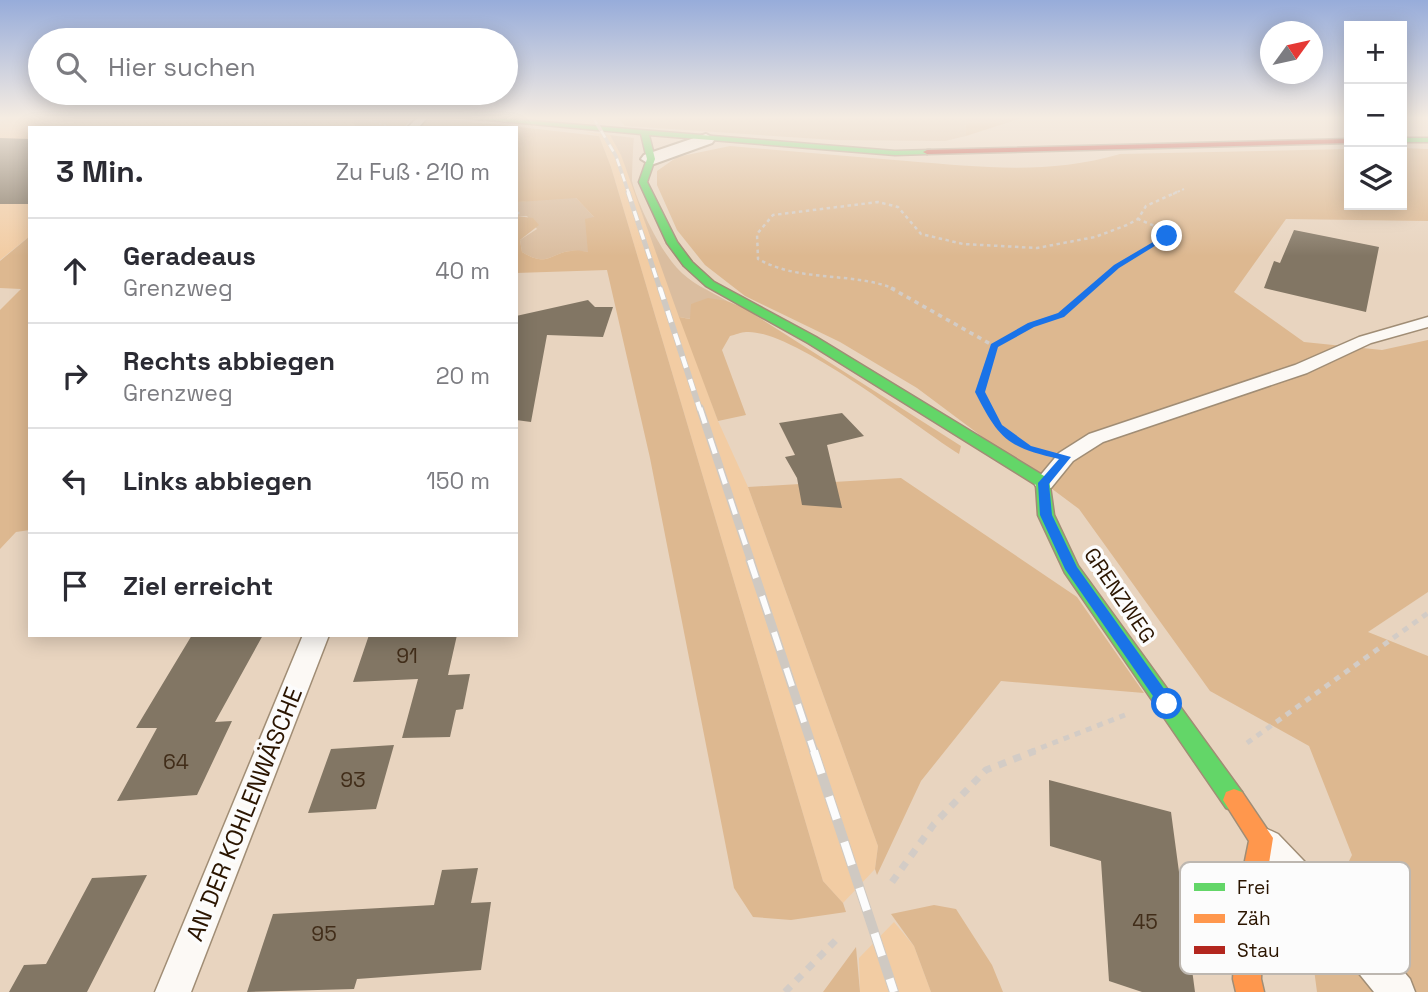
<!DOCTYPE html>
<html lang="de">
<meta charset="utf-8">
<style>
:root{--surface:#fff;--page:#f2f2f3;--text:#2b2b33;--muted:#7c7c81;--line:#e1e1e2}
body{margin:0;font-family:"Space Grotesk",sans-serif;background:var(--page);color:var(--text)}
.controls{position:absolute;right:21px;top:21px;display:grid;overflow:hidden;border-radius:0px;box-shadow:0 4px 18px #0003}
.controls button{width:63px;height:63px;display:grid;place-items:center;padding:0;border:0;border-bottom:2px solid var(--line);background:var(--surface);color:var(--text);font:35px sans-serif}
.compass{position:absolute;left:1260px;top:21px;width:63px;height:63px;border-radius:50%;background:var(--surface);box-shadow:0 4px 18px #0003;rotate:57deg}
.stop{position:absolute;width:21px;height:21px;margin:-16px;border:5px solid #1a73e8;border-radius:50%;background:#fff}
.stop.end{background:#1a73e8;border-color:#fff;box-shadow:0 2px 7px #0008}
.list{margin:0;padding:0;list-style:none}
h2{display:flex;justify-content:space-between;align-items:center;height:91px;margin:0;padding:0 28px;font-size:30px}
h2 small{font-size:23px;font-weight:400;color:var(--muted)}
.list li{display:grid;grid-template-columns:46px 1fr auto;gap:21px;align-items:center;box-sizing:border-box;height:105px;padding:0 28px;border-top:2px solid var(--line)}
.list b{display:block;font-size:26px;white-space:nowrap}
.list p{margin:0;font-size:23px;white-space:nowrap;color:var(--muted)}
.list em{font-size:23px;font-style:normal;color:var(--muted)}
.icon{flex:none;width:38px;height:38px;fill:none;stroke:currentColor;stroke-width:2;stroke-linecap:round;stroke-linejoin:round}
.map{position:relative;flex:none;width:1428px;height:992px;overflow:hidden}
.search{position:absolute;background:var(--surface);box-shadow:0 4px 18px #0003;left:28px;top:28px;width:490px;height:77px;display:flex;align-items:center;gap:18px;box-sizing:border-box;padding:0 24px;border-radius:38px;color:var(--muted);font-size:26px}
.panel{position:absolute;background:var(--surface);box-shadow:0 4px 18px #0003;left:28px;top:126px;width:490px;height:511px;border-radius:0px}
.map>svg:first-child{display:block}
.built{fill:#f2cca3}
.green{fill:#dabd9f}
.forest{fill:#ddb890}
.building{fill:#827664}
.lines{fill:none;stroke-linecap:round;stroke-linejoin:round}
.lane-casing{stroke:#a08d75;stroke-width:3}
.street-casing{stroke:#a08d75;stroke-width:4}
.fast-casing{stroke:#a08d75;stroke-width:3}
.slow-casing{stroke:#a08d75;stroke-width:3}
.jam-casing{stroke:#a08d75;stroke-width:3}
.path-far5{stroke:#d3ccc6;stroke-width:2;stroke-dasharray:2.5 2.5;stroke-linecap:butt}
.path-far4{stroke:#d3ccc6;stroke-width:2.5;stroke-dasharray:3.5 3.5;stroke-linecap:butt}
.path-far3{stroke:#d3ccc6;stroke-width:3.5;stroke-dasharray:4.5 4.5;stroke-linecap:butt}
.path-far2{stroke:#d3ccc6;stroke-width:4.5;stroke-dasharray:5 5;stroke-linecap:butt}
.path-far1{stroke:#d3ccc6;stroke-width:5;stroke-dasharray:6 6;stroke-linecap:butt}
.path{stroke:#d3ccc6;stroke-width:7;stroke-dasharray:8 8;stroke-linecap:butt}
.lane{fill:#fcf9f5;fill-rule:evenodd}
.street{fill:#fcf9f5;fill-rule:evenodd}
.fast{fill:#63d668;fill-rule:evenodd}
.slow{fill:#ff974d;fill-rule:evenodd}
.jam{fill:#b3261e;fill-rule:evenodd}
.rail-far5-casing{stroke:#cfc9c2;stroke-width:3.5}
.rail-far4-casing{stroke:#cfc9c2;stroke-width:5}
.rail-far3-casing{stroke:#cfc9c2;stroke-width:6}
.rail-far2-casing{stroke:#cfc9c2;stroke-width:8}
.rail-far1-casing{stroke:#cfc9c2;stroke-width:9}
.rail-casing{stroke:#cfc9c2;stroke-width:10}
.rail-far5{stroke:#fcfcfc;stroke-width:2.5;stroke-dasharray:8;stroke-linecap:butt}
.rail-far4{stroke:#fcfcfc;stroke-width:3.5;stroke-dasharray:10;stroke-linecap:butt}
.rail-far3{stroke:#fcfcfc;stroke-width:4.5;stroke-dasharray:12;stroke-linecap:butt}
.rail-far2{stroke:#fcfcfc;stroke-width:5;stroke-dasharray:16;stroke-linecap:butt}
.rail-far1{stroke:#fcfcfc;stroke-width:6;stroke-dasharray:19;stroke-linecap:butt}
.rail{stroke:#fcfcfc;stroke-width:8;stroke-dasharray:24;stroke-linecap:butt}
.route{fill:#1a73e8}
.labels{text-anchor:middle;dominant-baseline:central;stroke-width:7;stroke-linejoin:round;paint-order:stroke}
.street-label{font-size:21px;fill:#2b1500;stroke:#fcfcfc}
.near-number-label{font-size:21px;fill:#412d19}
.near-street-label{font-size:24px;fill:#2b1500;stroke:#fcfcfc}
.key{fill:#fcfcfc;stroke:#bdb7b0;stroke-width:2}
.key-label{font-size:19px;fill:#2b1500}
</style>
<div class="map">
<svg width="1428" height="992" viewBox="0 0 1428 992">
<rect width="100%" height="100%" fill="#e8d4bf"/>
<path class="built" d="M12,117h340l4,11h-326v108l-30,24v-138z
M585,132l25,3 12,20 96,266 30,66 130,359 -3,23 -32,34 -20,-22 -212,-714 -12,-31z
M894,922l20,24 17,46h-71l-1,-34z"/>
<path class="green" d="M617,117h348l1,19 -21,5 -111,-1 -209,-14z
M610,135l24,3c-1,4 -2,40 -2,43 5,23 29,70 45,87 13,15 33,23 50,33l-36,3v15l-12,-2 -58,-162z
M561,197l15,1 19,20 -6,34c-6,0 -13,-2 -18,-1 -21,2 -23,17 -49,1l-2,-12 17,-11 -10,-13h-11l2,-14z"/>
<path class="forest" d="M352,117h57l2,1 -7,10h-48z
M965,117h60l-59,19z
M447,119l152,17 12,31 212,714 20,22 3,9 -55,8 -38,-3 -19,-29 -84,-430 -43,-188 -91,3v-57l17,2 6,7 -19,15 2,12c26,16 28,1 49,-1 5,-1 12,0 17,1l-3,-33 9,-2 -18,-19 -58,4 -2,5v-79l-99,-2 10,-6z
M730,146c59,5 118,10 177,15 73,6 142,14 213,-7l229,-5v56h53v-57l26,1v72l-142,-2 -52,73 70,50 78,8 46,-10v252l-60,40 60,24v336h-111l-7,-53 42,-84 -43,-109 -99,-55 -131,-182 -162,-121 -77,-46 -95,-46 -40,-31 -28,-35 -20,-45v-14l20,-14z
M30,236v294l-14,2 -16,17v-239l21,-21 -21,-1v-27z
M708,298l19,3 17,7 217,138 -2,8c-43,-27 -168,-126 -213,-122 -5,0 -11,3 -16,4l-8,14 24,65 -28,6 -39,-104 11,2 1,-15z
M901,478l176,119 67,96 -143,-12 -80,100 -44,94 -2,-6 3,-23 -130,-359z
M934,905l22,4 36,56 11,27h-72l-17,-46 -23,-32z
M856,947l4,45h-37z"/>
<path class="building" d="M0,138l30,1v65h-30z
M1294,230l85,17 -13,65 -102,-24 10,-27 6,2z
M588,300l7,7h18l-10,30 -56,-2 -16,87 -15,-2v-104z
M842,413l22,23 -37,9 15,63 -40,-3 -5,-27 -12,-21 10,-2 -16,-32z
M192,635h71l-48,87 17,-1 -35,74 -80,6 40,-73h-21z
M369,635h88l-9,40 22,-1 -7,35 -7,1 -6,27 -48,1 16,-59 -65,3z
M394,745l-18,64 -68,4 23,-64z
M1049,780l122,32 24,180h-53l-33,-11 -8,-120 -51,-15z
M478,868l-7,35 20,-1 -10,68 -124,9 -3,10 -107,3 26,-78 161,-9 8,-35z
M147,875l-60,117h-78l15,-27 22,-1 46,-86z"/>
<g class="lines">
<defs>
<path id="lane" d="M418,117h10l-10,11h-11z
M1428,317v10l-57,16 -64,30 -204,69 -30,19 -22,27h-14l-3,-5 25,-30 30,-19 206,-69 64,-28z
M303,635h26l-138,357h-36z
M1267,829l11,5 73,76 59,69 5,13h-41l-47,-58 -71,-78 -5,-11 5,-11z"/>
<path id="street" d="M706,134l9,5 -3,4 -61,22 -10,-6 3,-4z"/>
<path id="fast" d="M456,117h29l410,34 35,-1 -3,4 -32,1 -246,-20 6,24 -8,23 30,60 15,20 22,20 102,55 233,142 5,36 24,51 164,226 3,8 -3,8 -8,3 -8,-3 -161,-235 -27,-58 -2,-30 -228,-142 -102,-57 -22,-20 -17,-23 -28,-61 8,-23 -6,-25z
M1402,138h26v4h-26z"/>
<path id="slow" d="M1234,789l8,3 31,46 -9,57 -3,84 3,13h-28l-3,-13 5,-84 11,-54 -26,-41 3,-8z"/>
<path id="jam" d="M1349,139v4l-422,11 -4,-2 4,-2z"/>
</defs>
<use href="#lane" class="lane-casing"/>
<use href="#street" class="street-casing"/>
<use href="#fast" class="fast-casing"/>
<use href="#slow" class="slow-casing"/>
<use href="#jam" class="jam-casing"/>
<path class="path-far5" d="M360,117l30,10
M1173,194l11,-5"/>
<path class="path-far4" d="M516,213h7
M895,289c-45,-18 -94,-6 -137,-30l-1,-25 16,-19 105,-13 20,5 23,27 42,10 74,4 58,-11 32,-12 11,-6 8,-13 31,-14
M1090,289l26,-22 51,-31 -3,-6 -26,-11"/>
<path class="path-far3" d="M891,288l103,58
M989,410l-9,-18 14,-46 37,-21 30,-10 31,-27"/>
<path class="path-far2" d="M988,408l3,5"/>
<path class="path-far1" d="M1247,743l181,-130
M1030,752l95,-37"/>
<path class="path" d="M892,882l42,-58 52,-54 49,-19
M785,992l51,-52"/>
<use href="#lane" class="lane"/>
<use href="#street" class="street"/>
<use href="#fast" class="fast"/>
<use href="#slow" class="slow"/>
<use href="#jam" class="jam"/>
<defs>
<path id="rail-far5" d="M593,117l23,39 13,38"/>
<path id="rail-far4" d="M628,192l32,97"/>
<path id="rail-far3" d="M660,288l40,122"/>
<path id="rail-far2" d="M700,408l51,153"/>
<path id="rail-far1" d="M750,560l64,192"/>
<path id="rail" d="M814,751l80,241"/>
</defs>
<use href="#rail-far5" class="rail-far5-casing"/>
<use href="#rail-far4" class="rail-far4-casing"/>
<use href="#rail-far3" class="rail-far3-casing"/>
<use href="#rail-far2" class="rail-far2-casing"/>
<use href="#rail-far1" class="rail-far1-casing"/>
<use href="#rail" class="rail-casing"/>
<use href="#rail-far5" class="rail-far5"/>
<use href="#rail-far4" class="rail-far4"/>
<use href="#rail-far3" class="rail-far3"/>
<use href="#rail-far2" class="rail-far2"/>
<use href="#rail-far1" class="rail-far1"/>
<use href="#rail" class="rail"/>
</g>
<linearGradient id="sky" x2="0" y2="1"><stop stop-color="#97acda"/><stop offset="0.46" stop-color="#f5ece2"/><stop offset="1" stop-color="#f5ece2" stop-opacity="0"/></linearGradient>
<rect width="1428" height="256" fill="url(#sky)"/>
<path class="route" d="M1165,235l6,1 -52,32 -55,49 -30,10 -36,20 -13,45 17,33 29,21 40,11 -22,27 3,31 25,52 95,133v9h-10l-97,-140 -25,-54 -2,-32 21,-24c-52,-12 -60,-20 -84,-67l16,-48 37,-21 30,-10 56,-48z"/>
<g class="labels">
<g class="street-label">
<text transform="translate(1120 595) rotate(56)">GRENZWEG</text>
</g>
<g class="near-number-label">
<text x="407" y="655">91</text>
<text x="176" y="761">64</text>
<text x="353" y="779">93</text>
<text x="1145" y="921">45</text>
<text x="324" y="933">95</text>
</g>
<g class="near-street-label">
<text transform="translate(244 814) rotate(-68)">AN DER KOHLENWÄSCHE</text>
</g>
</g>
<rect x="1180" y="862" width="230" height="112" rx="10" class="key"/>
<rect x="1194" y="883" width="31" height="8" fill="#63d668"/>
<rect x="1194" y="914" width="31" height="9" fill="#ff974d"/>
<rect x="1194" y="946" width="31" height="8" fill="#b3261e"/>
<g class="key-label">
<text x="1237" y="894">Frei</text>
<text x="1237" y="925">Zäh</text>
<text x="1237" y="957">Stau</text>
</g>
</svg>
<div class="controls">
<button>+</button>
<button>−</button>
<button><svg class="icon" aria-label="layers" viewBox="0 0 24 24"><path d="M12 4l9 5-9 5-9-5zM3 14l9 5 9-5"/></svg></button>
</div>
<svg class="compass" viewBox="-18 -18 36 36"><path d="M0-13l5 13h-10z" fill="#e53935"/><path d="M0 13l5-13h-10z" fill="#7c7c81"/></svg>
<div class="stop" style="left:1167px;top:704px"></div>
<div class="stop end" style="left:1167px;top:236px"></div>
<div class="search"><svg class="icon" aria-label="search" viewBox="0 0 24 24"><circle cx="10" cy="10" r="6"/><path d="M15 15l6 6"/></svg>Hier suchen</div>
<section class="panel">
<h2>3 Min.<small>Zu Fuß · 210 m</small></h2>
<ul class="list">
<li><svg class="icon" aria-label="ahead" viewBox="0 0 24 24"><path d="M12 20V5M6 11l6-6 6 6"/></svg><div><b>Geradeaus</b><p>Grenzweg</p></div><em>40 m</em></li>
<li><svg class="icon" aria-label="right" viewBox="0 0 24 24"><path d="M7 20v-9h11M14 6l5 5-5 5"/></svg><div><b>Rechts abbiegen</b><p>Grenzweg</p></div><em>20 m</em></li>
<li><svg class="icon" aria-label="left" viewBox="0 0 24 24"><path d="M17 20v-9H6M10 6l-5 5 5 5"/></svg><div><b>Links abbiegen</b></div><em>150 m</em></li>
<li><svg class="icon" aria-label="arrive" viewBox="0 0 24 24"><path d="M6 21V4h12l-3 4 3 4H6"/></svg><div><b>Ziel erreicht</b></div></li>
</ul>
</section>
</div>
